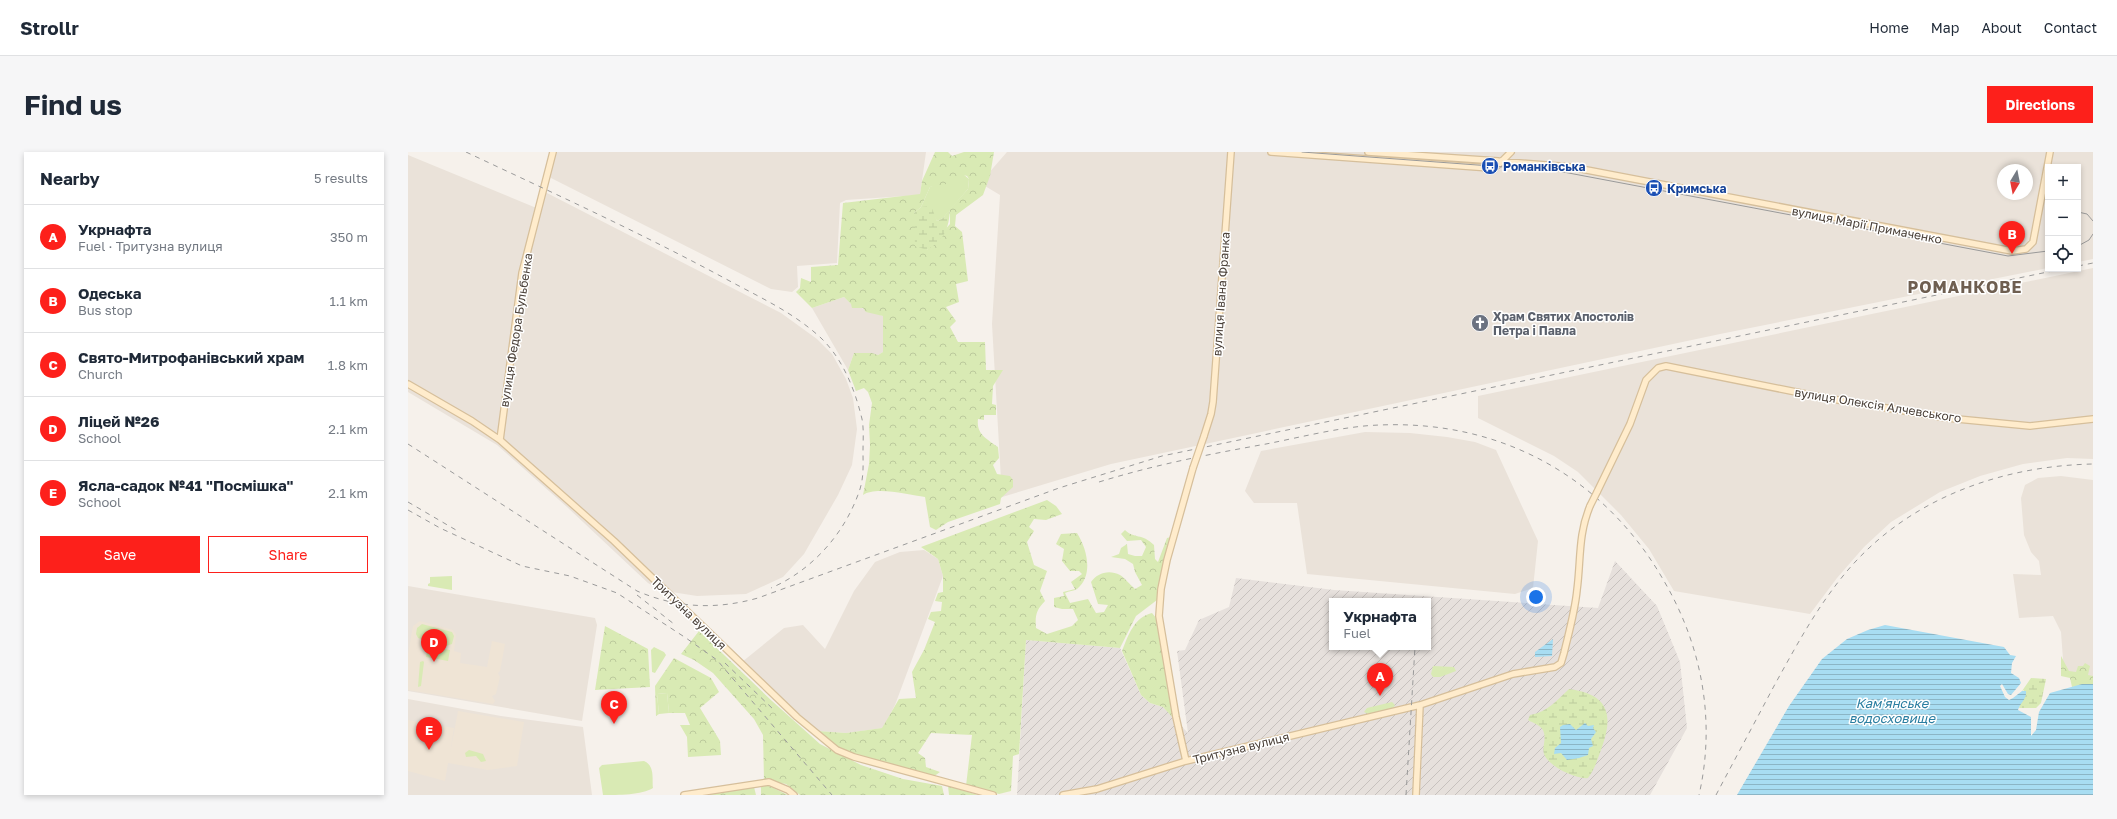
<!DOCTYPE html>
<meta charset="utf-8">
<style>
:root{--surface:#fff;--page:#f6f6f7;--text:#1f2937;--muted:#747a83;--line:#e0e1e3;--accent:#fd201b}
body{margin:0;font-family:"Golos Text",sans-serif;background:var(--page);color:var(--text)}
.controls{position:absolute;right:12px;top:12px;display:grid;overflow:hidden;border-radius:0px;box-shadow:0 2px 6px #0003}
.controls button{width:36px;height:36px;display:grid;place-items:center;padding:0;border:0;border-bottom:1px solid var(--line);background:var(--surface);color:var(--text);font:20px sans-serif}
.compass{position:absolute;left:1589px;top:12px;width:36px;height:36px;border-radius:50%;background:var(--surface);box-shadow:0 2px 6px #0003;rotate:190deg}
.you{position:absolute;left:1128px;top:445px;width:14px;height:14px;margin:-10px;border:3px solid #fff;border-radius:50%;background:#1a73e8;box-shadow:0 0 0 6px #1a73e833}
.badge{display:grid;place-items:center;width:26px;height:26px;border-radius:50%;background:var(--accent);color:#fff;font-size:13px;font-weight:700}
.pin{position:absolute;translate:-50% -33px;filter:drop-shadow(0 1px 2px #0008)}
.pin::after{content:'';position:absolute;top:21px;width:14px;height:12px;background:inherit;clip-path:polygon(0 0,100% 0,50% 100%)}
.popup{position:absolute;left:921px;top:446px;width:102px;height:52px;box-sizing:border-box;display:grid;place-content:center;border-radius:0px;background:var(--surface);filter:drop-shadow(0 1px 3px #0005);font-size:13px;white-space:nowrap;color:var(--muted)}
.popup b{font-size:15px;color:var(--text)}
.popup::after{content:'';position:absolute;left:50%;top:100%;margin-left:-8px;border:8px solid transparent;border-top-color:var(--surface)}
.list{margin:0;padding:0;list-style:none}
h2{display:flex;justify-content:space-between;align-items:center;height:52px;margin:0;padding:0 16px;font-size:17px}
h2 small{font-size:13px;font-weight:400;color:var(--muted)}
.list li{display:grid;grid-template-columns:26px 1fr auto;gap:12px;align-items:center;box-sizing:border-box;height:64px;padding:0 16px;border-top:1px solid var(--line)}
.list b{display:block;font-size:15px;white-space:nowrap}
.list p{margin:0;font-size:13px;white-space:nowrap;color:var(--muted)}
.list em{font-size:13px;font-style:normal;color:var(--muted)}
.actions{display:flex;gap:8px;padding:12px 16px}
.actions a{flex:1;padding:9px 0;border:1px solid var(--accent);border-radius:0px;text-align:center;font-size:14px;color:var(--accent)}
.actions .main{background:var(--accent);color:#fff}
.icon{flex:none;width:22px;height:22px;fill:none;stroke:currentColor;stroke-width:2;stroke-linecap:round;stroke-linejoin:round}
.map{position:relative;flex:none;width:1685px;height:643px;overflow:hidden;border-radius:0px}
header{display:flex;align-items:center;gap:24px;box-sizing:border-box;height:56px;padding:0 20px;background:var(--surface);border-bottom:1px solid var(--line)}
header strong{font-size:19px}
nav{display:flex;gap:22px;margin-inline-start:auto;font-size:14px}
.intro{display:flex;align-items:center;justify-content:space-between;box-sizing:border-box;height:96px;padding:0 24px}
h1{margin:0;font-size:28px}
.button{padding:10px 18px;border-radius:0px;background:var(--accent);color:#fff;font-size:14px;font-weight:700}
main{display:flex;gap:24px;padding:0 24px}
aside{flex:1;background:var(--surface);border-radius:0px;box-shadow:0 2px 6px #0003}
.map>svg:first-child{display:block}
.residential{fill:#eae2d9;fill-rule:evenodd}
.industrial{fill:url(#industrial-furrows);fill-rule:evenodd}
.education{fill:#efe4d5}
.grass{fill:#d9eab4}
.forest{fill:url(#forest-crowns);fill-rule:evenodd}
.wetland{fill:url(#wetland-marsh)}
.water{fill:url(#water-rules)}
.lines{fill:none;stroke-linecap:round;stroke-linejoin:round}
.secondary-casing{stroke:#d6bf9b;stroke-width:8}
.secondary{stroke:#ffeccc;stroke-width:5.5}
.tram{stroke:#9a9a9a;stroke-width:1}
.rail{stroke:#9a9a9a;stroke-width:1;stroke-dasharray:5 5;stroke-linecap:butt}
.secondary-bridge-casing{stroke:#d6bf9b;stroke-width:8;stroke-linecap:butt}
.secondary-bridge{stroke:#ffeccc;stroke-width:5.5}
.labels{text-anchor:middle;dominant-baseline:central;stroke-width:3;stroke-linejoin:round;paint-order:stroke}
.transit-label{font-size:12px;font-weight:bold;fill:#164399;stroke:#fff;text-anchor:start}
.street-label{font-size:12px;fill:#4b4139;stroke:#fff}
.worship-label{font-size:12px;font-weight:bold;fill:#5b616d;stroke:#fff;text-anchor:start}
.water-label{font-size:13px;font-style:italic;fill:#2a7ea1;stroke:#fff}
.district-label{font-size:16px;font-weight:bold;letter-spacing:1px;fill:#6e5e50;stroke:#fff}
</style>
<header>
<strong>Strollr</strong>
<nav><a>Home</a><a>Map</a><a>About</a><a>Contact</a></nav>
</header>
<div class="intro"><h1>Find us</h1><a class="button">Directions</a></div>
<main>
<aside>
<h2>Nearby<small>5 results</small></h2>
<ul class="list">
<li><span class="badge">A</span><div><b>Укрнафта</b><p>Fuel · Тритузна вулиця</p></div><em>350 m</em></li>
<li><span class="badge">B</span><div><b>Одеська</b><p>Bus stop</p></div><em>1.1 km</em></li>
<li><span class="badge">C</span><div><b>Свято-Митрофанівський храм</b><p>Church</p></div><em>1.8 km</em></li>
<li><span class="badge">D</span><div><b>Ліцей №26</b><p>School</p></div><em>2.1 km</em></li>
<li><span class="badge">E</span><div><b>Ясла-садок №41 &quot;Посмішка&quot;</b><p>School</p></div><em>2.1 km</em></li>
</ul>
<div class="actions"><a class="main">Save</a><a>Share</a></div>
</aside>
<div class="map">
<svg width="1685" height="643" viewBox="0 0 1685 643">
<defs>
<pattern id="industrial-furrows" width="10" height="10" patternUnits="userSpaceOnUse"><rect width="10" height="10" fill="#e6e0dc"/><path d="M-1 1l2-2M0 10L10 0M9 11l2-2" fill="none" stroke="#c7c1be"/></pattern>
<pattern id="forest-crowns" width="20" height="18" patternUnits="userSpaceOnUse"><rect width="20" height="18" fill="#d9eab4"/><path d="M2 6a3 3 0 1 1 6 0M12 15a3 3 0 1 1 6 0" fill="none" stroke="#bcca9c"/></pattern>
<pattern id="wetland-marsh" width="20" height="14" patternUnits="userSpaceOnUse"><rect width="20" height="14" fill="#d9eab4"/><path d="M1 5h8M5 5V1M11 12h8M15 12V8" fill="none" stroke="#bcca9c"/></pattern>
<pattern id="water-rules" width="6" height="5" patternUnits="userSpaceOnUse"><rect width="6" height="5" fill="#a8ddf2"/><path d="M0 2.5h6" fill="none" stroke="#8bb5c5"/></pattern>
</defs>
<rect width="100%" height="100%" fill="#f6f1eb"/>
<path class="residential" d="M145,0h373l-6,43 -74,5 -6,3 -3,60 -40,3 1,21 -6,5 -21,-3 -220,-111 -3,-4z
M599,0h1086v107l-15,3v-95h-30v101l-328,66 -609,130 -109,33 -10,-173 8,-129 -20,-12zM1595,18h24v24h-24z
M0,3l126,52 6,1 5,-16 236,121 36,26 15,15 14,25 7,19 4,31 -5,36 -14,30 -34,59 -21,23 -37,17 -49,2 -38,-6 -11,-7 -81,-76 -70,-62 -89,-53z
M1685,116v191l-26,-1 -44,6 -43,12 -40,16 -49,30 -27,25 -27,31 -27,36 -136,-23 -25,-42 -28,-34 -43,-43 -24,-16 -76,-38v-22z
M436,145l7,7 32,12v36l-5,3 -24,-2 -6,17 -36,-62z
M957,280l45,1 37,4 28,5 21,8 42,91 -5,47 -18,6 -208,-20 -10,-71h-43l-9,-12 16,-40z
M1653,324l32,4v198l-29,-5 -3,-41 -8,-16 -34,2 -6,-44 28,1 -2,-14 -8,-9 -7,-17 -3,-37 4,-13 13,-7z
M516,398l14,9 5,17 -48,129 -12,23 -37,5 -28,-2 -76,-69 42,-34 19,-3 22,24 29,-58 21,-29 25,-10z
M0,434l187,32 2,7 -15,96 -174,-30z
M0,547l93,17 82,11 9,68h-184z"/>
<path class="industrial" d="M1207,409l42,45 23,56 7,66 -37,67h-633l9,-155 94,8 21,47 9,8 13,4 25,26 -11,-82 8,-1 14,-30 30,-13 7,-29 98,12 264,18zM924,449h96v46h-96z"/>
<path class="education" d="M12,469l33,9 3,5 -2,16 7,2 -1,10 27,4 5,-26 13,3 -5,27 -2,2 2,4 -4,17 -4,2 3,5 -2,3 -85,-14v-36l5,-28z
M50,559l66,11 -7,44 -29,4 -40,-7 -3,18 -37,-10v-51l46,8 -4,25z"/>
<path class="grass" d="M555,22l6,5 -1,10 -25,29 -6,3 -4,-7 -12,-7 9,-20z
M44,424v14l-24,-4v-2l2,-1v-6z
M14,472l30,8 2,4 -2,8 -6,2 -28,-8 -2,-4 1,-6z
M20,494l22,4 -2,11 -22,-4z
M246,495l10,5 2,3 -11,18 -3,-1 -1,-22z
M15,509l1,1 -3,24 -3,1 2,-25z
M1025,514l21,1 2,4 -16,6h-7l-2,-3z
M259,541l2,20 -10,1 -2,-20z
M984,550l3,3 -2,3 -25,6 -4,-2 3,-4z
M61,598l14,4 3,7 -5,1 -5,-6 -10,1 -1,-4z
M236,609c11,5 8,17 9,27 -11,7 -35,7 -50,7l-4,-27 3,-3z"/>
<path class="forest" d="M527,0h13l4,4 12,-4h30l-4,24 -7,19 -27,20 -1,11 7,6 6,49 -12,3 3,18 -13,5 10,14 -6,6 8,15h27l1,28h17l-10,16 -1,18 4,1v10h-12v5l-6,-1c-2,15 9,20 20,28l1,11 -6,7 4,9 13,2 3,4v7l-12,11 -1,6 -52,18 -12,8 -6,-3 -5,-30c-16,-2 -49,-11 -62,-2l6,-31 1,-19 -1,-20 3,-22 -4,-11 -4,-4 -8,3 -8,-21 6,-17h18l6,2 5,-3v-36l-17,-4 -3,-4h-11l-1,-4 -7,-7 -32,11 -16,-16 4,-4 1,-10 10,4v-15l27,-2 5,-62 77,-9 2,-13zM555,23l4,1 2,3 -1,10 -18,20v15l-23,26 -13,-37 7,-6 9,-20 27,-5z
M639,348l9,6 6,8 -16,6 -12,-1 -5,8 5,4 -7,11 7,23 13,6 -7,20 5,10c-9,9 -10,15 -9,27l11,6 25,-8 6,-6 -5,-11h-11l-8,-2v-9l10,-2 -1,-4 12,-3 -4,-7 11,-8 -3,-3h-9l-8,-10 2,-12 -8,-5 5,-10 16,-1c10,16 17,42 0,56 -3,2 -8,2 -12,4l5,10 18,-4 8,14 8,-1 4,-7 -10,-1 -7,-22c6,-9 18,-13 29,-7 5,3 10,10 15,14l7,-4 -7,-13 -2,-8 -8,-5 -14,-2 8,-3 2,-6 6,-4 1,10 7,2h7l4,-9 -5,-7 -14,1 -6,-7 4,-4c9,9 17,3 29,15l1,14 3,3 9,-24 4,-1 -14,63 -21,16 -16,32 -94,-8 -7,114 -6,2 -2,35 -12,3 -33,-8 6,-51 -41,-2 -13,20 7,5 1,9 14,5 -7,5 -79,-23 -17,-7 -19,-16 28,2 36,-5 17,-29 17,-1 -4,-26 12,-22 11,-28 -7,-3 3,-7 10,-1 1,-9 -7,-1 3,-8 5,-1v-16l-5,-17 -17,-12z
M744,461l5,6 17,100 -11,-12 -13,-4 -9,-8 -19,-44c6,-15 12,-34 30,-38z
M197,474l43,23 2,38 -55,3z
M291,479l73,70 48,43 41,21 42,14 39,7 2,9h-144l-14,-11 -22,-4 -1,-45 -9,-16 -41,-46 -19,-13 -13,-6z
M1653,504l8,15 7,1 2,-6h5l2,-3 5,3 -2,9 5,1v8l-21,3 -2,-9 -9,-2z
M266,506l37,20 8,14 -19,16 20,33 1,14 -33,2 -1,-20 -7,-12h10l-5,-12h-16l-2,-20 -10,1 2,20 -3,2 -1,-30z
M353,634h8l19,9h-27z
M540,634l30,9h-29z
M346,635l2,8h-56z"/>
<path class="wetland" d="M523,54l6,15 6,-3 7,-9c-1,20 -6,31 -23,41l-12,-4 -1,-33 7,-6z
M1623,526l15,1 -5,24 -5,5h-17l5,-18 -2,1z
M1161,537c39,5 45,25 33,58 -4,11 -7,22 -14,31 -11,2 -40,-12 -44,-24 -2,-6 2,-14 0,-21 -1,-7 -11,-10 -16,-13l2,-5c18,-3 27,-15 39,-26z"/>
<path class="water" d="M1477,473l119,22 6,8 6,1 -4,7 -1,10 8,5 2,5 -10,12 -3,-1 -6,-10 -2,2 5,11 4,3 4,-2 9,-7h4c1,8 -6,12 -8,19l13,7v19l5,-6 3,-18 11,-19 32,-9h11v111h-356l52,-89 33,-47 25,-20 21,-9z
M1145,487l-1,17 -17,1v-5z
M1177,571l3,3 6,-1 -1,3 3,4 -5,7 2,7 -4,2 -1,7 -9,3 -12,2 -6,-7 -7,1 1,-6 6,-5 -1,-16 3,-2 7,-1 6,6z"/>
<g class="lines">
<defs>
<path id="secondary" d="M863,0l219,16 7,-2 14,-14
M960,0l130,9
M1088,9l75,6 441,84 14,-2 7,-7 17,-90
M0,232l64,37 28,19 114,101 183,176 40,33 17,7 139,38
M796,284l7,-22 2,-12 18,-250
M92,288l22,-167 31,-121
M1189,340l33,-68 16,-44 12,-12 8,-2 160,32 121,20 83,8 63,-7
M778,609l-10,-44 -17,-101 2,-27 6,-29 26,-92
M276,643l85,-13 19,8 6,5
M655,643l34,-6 89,-28 234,-56 93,-31 42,-7 6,-4 3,-10c5,-21 11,-42 13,-63 4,-30 1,-55 13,-84
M1008,643l4,-90"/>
</defs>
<use href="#secondary" class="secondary-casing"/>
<use href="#secondary" class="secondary"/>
<path class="tram" d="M894,0l256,19 450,85 40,-5
M1670,60l9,2 6,7
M1670,94l11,-6 4,-6"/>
<path class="rail" d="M58,0c87,41 175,81 260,127 33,18 67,33 95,59 22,21 34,52 41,81 2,10 1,22 1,32 0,13 1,25 -3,38 -14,43 -47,81 -89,99
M1670,114l15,-3
M0,292l229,147c40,17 78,19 121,7l301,-110 103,-32 900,-187
M691,330c55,-17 111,-28 167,-38 36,-7 78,-18 114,-19 120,-5 224,51 284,156 38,65 52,140 35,214
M0,350l48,28
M0,358l32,18 82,38 48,10 47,17 69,45 31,22 115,135
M229,443l37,29
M317,511l49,47
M998,643l9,-148
M1308,643c19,-36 39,-73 58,-109 20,-36 39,-72 65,-105 61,-79 157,-115 254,-117"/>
<defs>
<path id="secondary-bridge" d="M785,316l11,-32
M1182,354l7,-14"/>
</defs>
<use href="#secondary-bridge" class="secondary-bridge-casing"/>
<use href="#secondary-bridge" class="secondary-bridge"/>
</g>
<defs>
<symbol id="bus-disc" viewBox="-11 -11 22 22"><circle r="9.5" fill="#1a4fb4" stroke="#fff"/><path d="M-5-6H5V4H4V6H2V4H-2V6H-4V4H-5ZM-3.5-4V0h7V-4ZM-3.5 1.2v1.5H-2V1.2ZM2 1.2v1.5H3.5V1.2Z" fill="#fff"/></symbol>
<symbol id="church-disc" viewBox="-11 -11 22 22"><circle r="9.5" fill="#6b7280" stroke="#fff"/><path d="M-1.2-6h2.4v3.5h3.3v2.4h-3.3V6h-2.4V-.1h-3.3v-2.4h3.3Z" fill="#fff"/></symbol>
</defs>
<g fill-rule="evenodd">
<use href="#bus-disc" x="1072" y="4" width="20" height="20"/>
<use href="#bus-disc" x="1236" y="26" width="20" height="20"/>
<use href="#church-disc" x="1062" y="161" width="20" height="20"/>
</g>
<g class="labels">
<g class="transit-label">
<text x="1095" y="14">Романківська</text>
<text x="1259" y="36">Кримська</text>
</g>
<g class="street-label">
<text transform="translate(1459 73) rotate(11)">вулиця Марії Примаченко</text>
<text transform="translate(813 142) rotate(-86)">вулиця Івана Франка</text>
<text transform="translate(108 178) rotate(-81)">вулиця Федора Бульбенка</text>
<text transform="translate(1470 253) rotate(9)">вулиця Олексія Алчевського</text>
<text transform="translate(281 461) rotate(44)">Тритузна вулиця</text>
<text transform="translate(833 596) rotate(-14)">Тритузна вулиця</text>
</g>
<g class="worship-label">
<text x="1085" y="164">Храм Святих Апостолів<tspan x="1085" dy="14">Петра і Павла</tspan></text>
</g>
<g class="water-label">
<text x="1484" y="551">Кам'янське<tspan x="1484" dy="15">водосховище</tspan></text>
</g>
<g class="district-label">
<text x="1557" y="135">РОМАНКОВЕ</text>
</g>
</g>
</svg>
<div class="controls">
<button>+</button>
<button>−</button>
<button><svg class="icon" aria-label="locate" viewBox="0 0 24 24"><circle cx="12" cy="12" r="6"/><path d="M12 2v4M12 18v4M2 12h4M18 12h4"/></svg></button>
</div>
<svg class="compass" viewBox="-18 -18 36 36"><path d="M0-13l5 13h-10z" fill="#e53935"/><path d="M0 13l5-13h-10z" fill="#747a83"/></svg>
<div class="you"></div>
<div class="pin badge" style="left:972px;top:544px">A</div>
<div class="popup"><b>Укрнафта</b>Fuel</div>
<div class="pin badge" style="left:1604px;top:102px">B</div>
<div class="pin badge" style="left:206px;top:572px">C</div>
<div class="pin badge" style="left:26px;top:510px">D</div>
<div class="pin badge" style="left:21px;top:598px">E</div>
</div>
</main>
